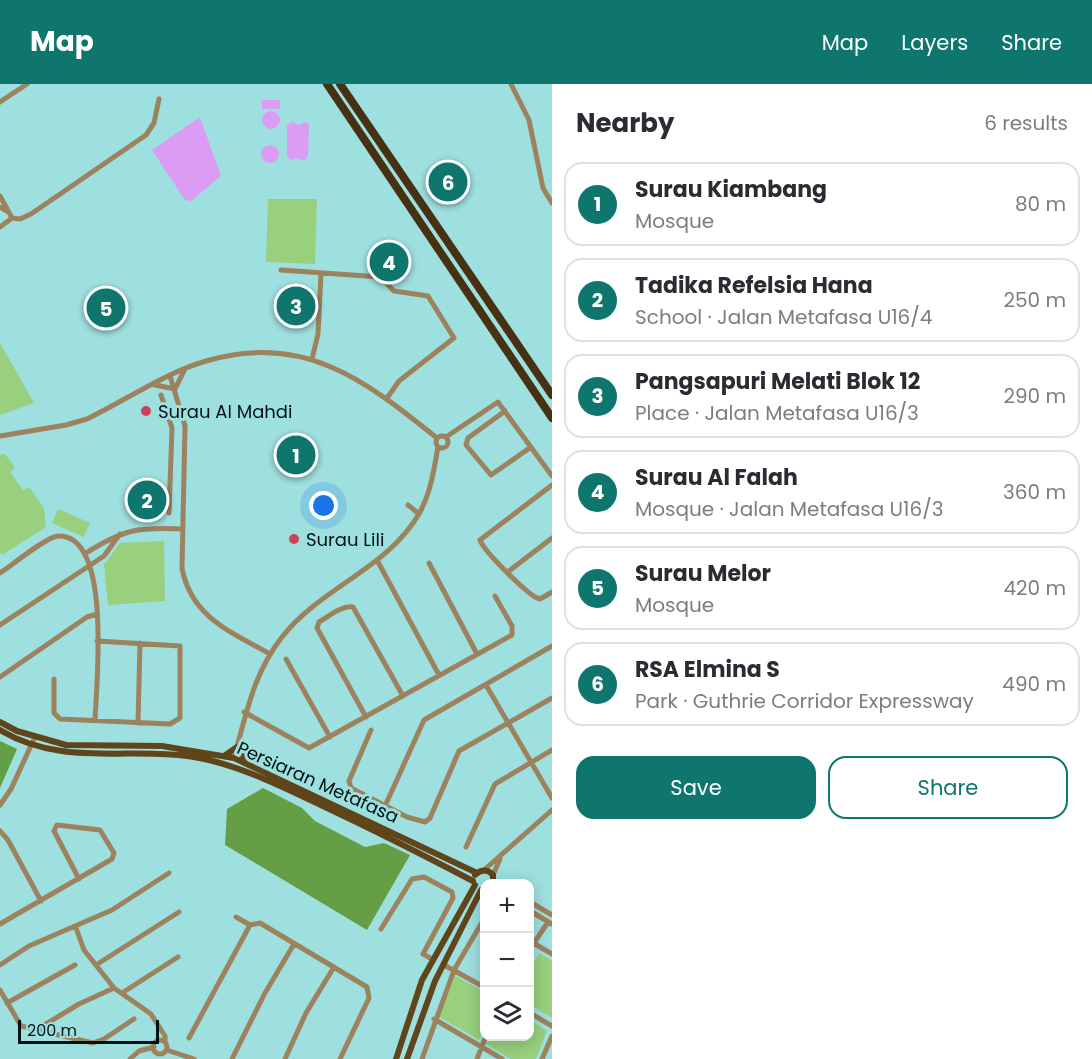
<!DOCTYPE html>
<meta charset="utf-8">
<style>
:root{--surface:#fff;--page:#f2f2f3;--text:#2b2b33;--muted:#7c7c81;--line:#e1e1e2;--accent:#0f766e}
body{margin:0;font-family:Poppins,sans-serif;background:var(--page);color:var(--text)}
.controls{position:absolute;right:18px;bottom:18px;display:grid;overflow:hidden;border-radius:12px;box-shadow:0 3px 15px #0003}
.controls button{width:54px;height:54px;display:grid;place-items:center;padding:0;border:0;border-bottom:2px solid var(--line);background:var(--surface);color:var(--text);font:30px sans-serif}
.scale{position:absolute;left:18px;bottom:15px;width:141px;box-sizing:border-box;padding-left:6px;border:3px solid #001314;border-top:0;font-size:16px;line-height:21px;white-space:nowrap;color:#001314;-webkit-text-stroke:4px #9edfdf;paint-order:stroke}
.you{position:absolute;left:324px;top:422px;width:21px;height:21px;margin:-15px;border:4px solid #fff;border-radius:50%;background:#1a73e8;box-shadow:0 0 0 9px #1a73e833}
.badge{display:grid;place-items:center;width:39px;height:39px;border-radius:50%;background:var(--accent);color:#fff;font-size:20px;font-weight:700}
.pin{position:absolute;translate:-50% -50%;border:3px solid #fff;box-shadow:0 2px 6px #0006}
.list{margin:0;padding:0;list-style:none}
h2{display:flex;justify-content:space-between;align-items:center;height:78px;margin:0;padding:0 24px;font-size:26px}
h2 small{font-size:20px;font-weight:400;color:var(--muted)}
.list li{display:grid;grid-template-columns:39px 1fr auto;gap:18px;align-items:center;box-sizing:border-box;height:84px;margin:0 12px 12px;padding:0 12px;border:2px solid var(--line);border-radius:18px}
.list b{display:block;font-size:22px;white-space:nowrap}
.list p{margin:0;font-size:20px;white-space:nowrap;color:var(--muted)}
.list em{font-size:20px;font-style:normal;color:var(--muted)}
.actions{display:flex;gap:12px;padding:18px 24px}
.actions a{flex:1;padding:14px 0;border:2px solid var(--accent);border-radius:18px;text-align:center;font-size:21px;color:var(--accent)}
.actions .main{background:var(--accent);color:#fff}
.icon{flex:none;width:33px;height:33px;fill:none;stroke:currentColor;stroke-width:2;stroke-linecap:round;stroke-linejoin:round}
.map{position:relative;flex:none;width:552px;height:975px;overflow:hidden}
header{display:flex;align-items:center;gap:36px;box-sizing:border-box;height:84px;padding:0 30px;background:var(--accent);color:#fff}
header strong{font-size:28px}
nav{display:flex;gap:33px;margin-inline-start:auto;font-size:21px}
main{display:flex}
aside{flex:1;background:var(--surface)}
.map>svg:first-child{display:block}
.green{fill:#98d07d}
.forest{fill:#649e45}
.water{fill:#db9df4}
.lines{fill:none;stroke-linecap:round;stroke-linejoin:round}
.minor{stroke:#9c825d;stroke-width:5}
.major{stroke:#60451a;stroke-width:6}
.highway{stroke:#463212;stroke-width:8}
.poi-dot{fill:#d04056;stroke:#9edfdf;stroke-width:2}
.labels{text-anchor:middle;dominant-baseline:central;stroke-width:6;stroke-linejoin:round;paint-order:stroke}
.poi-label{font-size:18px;fill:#001314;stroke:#9edfdf;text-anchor:start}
.street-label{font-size:18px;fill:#001314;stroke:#9edfdf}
</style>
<header>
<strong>Map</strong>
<nav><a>Map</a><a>Layers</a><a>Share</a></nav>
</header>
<main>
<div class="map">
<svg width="552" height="975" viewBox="0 0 552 975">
<rect width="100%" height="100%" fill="#9edfdf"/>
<path class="green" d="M268,115h49l-2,65 -49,-2z
M0,259l34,60 -34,12z
M5,370l10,14 -5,4 13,18 6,-3 15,21 2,19 -44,28 -2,-3v-97z
M58,425l32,14 -6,14 -32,-14z
M164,457l1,60 -57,4 -4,-40 16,-22z
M539,869l13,8v57l-22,-13v-35z
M454,891l30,17v36l-5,12 -43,-25z
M530,936l17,11 -11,28h-25l-25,-15 4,-7 40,-1z"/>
<path class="forest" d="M0,657l17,8 -17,39z
M263,704l39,20 13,13 50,26 19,-4 26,12 -43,75 -142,-85 2,-36z"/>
<path class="water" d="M262,16h18v9h-18z
M262 36a9 9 0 1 1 18 0a9 9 0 1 1-18 0Z
M200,33l21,59 -30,25 -6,-1 -33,-50z
M293,37l5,4 8,-3 3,3 -1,31 -4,5 -7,-3 -7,2 -3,-3v-32z
M261 70a9 9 0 1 1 18 0a9 9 0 1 1-18 0Z"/>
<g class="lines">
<path class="minor" d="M511,0l18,36 14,68 9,15
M0,18l27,-18
M0,112l12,22
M0,123l8,5
M12,134l8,1 11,-5 115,-79 8,-12 5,-24
M0,143l12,-9
M281,186l99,7 14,14 34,5 26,42 -55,43 -12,17
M312,275l6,-25 3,-60
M170,292l15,50 -3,142c9,49 49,64 88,86
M155,301l20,4 9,-18
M161,311l11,33 -3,85
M505,327l-37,27 -2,7 25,30 40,-28
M0,352l66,-11 21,-6c39,-19 78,-46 119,-58 98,-29 160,20 231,77
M436 358a6 6 0 1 1 12 0a6 6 0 1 1-12 0Z
M446,353l52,-35 54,74
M552,401l-72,55c3,10 50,58 60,59l12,-7
M408,421l11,9
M86,469c38,-24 52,-26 97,-24
M377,476l62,115
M429,479l48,91
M509,487l43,-33
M0,489c11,-7 46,-36 58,-37 55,-2 38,151 37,185
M0,541l104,-69 16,-22
M286,575l44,78
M0,593l87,-60 10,-3
M54,595v34l6,6 110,5 10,-6v-72l-83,-5
M486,601l66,113
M244,628l65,36 203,-113v-9l-17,-30
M366,633l-49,-89 2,-6c10,-6 23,-17 34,-15l50,89
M138,639l2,-80
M371,646l-22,51 2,7 56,29 18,5 5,-4 29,-67 93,-53
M234,674c12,-43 19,-84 48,-121 39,-50 107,-69 138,-125 11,-20 14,-43 18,-65
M0,721l11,-16 24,-52
M385,722l39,-86 128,-74
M0,747l8,9 33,61
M466,763l29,-63 57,-34
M484,786l68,-60
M493,791l7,-16
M530,818l22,13
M530,827l22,13
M236,833l14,8
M0,840l112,-65 2,-6 -14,-23 -43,-5 -3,6 25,48
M250,841l10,-2 107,64 2,11 -29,61
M76,844l8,22 30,38 37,26 14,22v6
M381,845l31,-50 12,-2 28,15 1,6 -30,56 9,5
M530,857l22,13
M530,865l18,-27
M0,881l29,-19 83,-36 57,-37
M96,881l83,-53
M444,881l40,22
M0,906l21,36 72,17 11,-4 30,-20
M122,909l56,-36
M7,919l68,-38
M530,929l22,13
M434,935l68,40
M36,946l43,-26 35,-16
M189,954l61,-113
M153 963a7 7 0 1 1 14 0a7 7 0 1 1-14 0Z
M167,966l27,9
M130,975l9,-8 15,-4
M232,975l33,-66 29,-49
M285,975l21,-46 28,-46
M422,975l32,-89 30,-51
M477,975l9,-23
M542,975l10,-23"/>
<path class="major" d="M0,638l17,9 49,14 96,1 72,12 243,115
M0,646c67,40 138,13 209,30 41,10 80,30 118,48 49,23 98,48 146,73
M224,672l13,-9 10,16
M475,791c6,-6 13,-6 18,0v9
M396,975l26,-79 53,-95
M407,975l28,-78 46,-91"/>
<path class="highway" d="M327,0l225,334
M340,0l212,311"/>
</g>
<g class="poi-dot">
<circle cx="146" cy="327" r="6"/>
<circle cx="294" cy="455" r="6"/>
</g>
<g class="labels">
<g class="poi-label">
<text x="158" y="327">Surau Al Mahdi</text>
<text x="306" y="455">Surau Lili</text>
</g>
<g class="street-label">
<text transform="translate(318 698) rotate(24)">Persiaran Metafasa</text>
</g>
</g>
</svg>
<div class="controls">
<button>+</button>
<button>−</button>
<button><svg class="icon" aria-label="layers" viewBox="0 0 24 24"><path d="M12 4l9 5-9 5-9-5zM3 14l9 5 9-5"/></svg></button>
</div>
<div class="scale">200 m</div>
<div class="you"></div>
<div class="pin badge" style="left:296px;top:371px">1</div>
<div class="pin badge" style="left:147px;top:416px">2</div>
<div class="pin badge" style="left:296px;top:222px">3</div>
<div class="pin badge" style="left:389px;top:178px">4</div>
<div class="pin badge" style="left:106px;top:224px">5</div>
<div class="pin badge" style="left:448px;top:98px">6</div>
</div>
<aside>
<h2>Nearby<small>6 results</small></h2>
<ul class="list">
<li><span class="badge">1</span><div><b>Surau Kiambang</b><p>Mosque</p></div><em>80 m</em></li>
<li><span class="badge">2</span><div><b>Tadika Refelsia Hana</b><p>School · Jalan Metafasa U16/4</p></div><em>250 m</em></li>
<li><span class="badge">3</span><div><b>Pangsapuri Melati Blok 12</b><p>Place · Jalan Metafasa U16/3</p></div><em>290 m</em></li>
<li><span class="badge">4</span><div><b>Surau Al Falah</b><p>Mosque · Jalan Metafasa U16/3</p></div><em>360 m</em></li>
<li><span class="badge">5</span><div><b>Surau Melor</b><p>Mosque</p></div><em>420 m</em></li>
<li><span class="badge">6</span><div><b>RSA Elmina S</b><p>Park · Guthrie Corridor Expressway</p></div><em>490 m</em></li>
</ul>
<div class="actions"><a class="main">Save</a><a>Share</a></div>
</aside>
</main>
